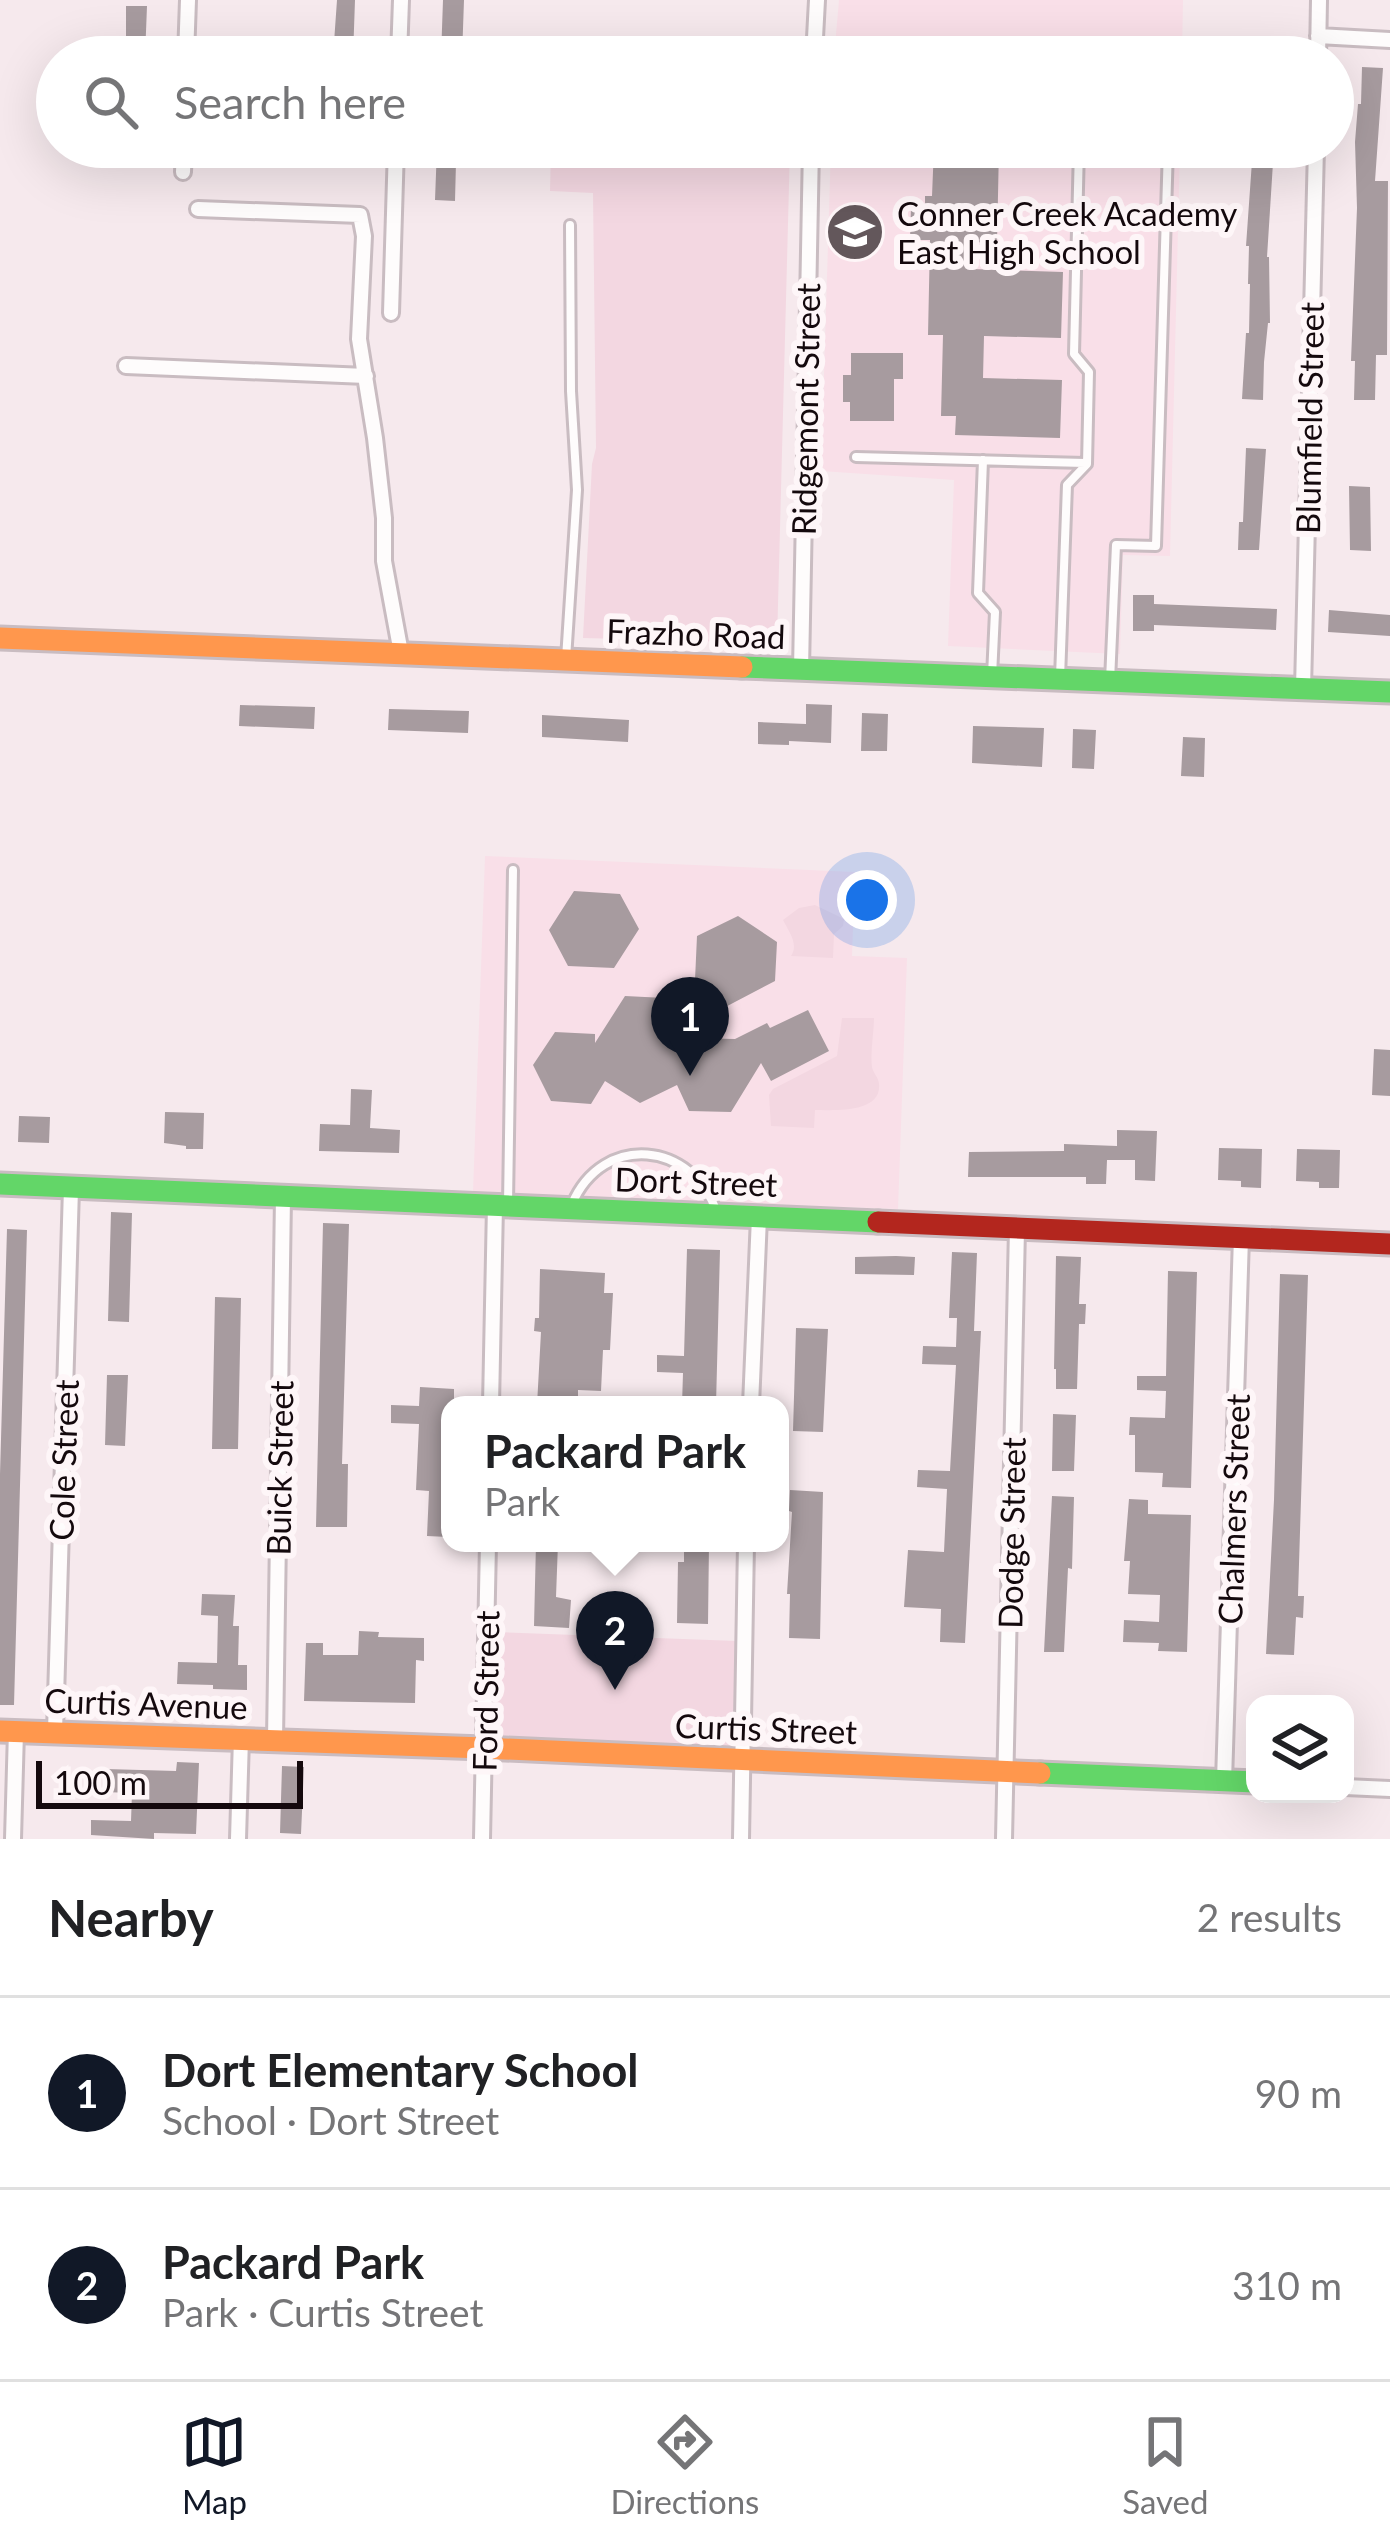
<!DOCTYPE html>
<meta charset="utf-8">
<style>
:root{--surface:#fff;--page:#f6f6f6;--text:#202124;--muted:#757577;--line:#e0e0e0;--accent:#111827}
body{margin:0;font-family:Lato,sans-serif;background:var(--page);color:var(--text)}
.controls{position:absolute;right:36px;bottom:36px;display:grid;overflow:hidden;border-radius:24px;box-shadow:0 12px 48px #0002}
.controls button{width:108px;height:108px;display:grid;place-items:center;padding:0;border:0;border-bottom:3px solid var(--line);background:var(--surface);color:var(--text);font:60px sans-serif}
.scale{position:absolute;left:36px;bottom:30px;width:267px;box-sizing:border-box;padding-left:12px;border:6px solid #14090d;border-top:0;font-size:33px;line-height:42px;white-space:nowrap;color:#14090d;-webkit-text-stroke:9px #fef6f8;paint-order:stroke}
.you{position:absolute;left:867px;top:900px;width:42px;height:42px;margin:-30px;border:9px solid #fff;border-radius:50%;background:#1a73e8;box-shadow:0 0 0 18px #1a73e833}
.badge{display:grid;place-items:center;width:78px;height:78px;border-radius:50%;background:var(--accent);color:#fff;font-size:39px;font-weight:700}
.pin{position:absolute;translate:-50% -99px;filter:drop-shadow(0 3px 6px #0008)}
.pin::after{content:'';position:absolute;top:63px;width:42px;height:36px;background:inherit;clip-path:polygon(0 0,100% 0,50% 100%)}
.popup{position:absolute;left:441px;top:1396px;width:348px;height:156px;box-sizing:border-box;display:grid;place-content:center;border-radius:24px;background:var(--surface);filter:drop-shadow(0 3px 9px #0005);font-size:39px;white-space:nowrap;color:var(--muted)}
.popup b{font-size:45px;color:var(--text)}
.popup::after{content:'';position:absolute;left:50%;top:100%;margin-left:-24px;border:24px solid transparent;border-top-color:var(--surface)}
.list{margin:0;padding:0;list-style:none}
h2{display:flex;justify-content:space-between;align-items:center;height:156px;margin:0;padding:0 48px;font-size:51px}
h2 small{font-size:39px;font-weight:400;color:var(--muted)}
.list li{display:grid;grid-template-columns:78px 1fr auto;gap:36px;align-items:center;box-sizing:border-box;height:192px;padding:0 48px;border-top:3px solid var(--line)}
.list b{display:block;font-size:45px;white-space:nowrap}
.list p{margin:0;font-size:39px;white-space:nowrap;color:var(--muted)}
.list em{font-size:39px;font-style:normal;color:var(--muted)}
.icon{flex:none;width:66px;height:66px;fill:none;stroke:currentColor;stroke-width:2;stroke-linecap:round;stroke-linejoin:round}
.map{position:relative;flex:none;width:1390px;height:1839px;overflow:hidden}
.search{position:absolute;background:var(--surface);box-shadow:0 12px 48px #0002;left:36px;right:36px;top:36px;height:132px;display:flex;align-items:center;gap:30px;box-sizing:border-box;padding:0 42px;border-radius:66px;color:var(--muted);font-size:45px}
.sheet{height:540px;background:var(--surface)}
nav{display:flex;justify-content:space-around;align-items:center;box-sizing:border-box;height:168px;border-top:3px solid var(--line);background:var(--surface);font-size:33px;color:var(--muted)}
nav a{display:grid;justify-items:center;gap:6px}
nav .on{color:var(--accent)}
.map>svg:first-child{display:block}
.built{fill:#f9dfe8}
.green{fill:#f3d7e1}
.building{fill:#a79b9f}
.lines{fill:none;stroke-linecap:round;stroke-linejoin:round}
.lane-casing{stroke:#c9bcc1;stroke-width:14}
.street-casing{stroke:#c9bcc1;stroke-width:20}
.fast-casing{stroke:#c9bcc1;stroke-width:27}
.slow-casing{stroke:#c9bcc1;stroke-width:27}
.jam-casing{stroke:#c9bcc1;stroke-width:27}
.lane{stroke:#fefcfc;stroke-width:8}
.street{stroke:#fefcfc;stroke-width:14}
.fast{stroke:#63d668;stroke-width:21}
.slow{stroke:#ff974d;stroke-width:21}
.jam{stroke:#b3261e;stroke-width:21}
.labels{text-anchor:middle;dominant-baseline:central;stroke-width:12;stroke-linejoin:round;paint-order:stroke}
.poi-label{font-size:33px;fill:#14090d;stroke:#fef6f8;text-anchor:start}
.street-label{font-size:33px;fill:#14090d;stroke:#fef6f8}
</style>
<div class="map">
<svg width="1390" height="1839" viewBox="0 0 1390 1839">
<rect width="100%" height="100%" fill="#f6e9ed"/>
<path class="built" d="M839,0h344l-1,57h-348z
M831,147h349l-10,409 -47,-1 -3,99 -172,-8 6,-166 -133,-9z
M485,856l370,16 -3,84 55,2 -9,251 -425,-16z"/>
<path class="green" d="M514,147h276l-13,496 -194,-5 9,-174 4,-16 -3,-255 -43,-2 1,-42z
M815,905l29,14 -1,7 -9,8 -1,24 -42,-2c8,-12 -2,-24 -8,-36l16,-12z
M842,1018h32c0,16 -4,33 -2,49 1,6 7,11 7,17 3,30 -47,26 -64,26l-1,18 -43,-2 -2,-31 4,-6 64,-33z
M498,1632l239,9 -4,106 -239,-8z"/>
<path class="building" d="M337,0h18l-2,57h-20z
M443,0h21l-2,57h-21z
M126,6h21l-2,51h-19z
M1362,67l21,1 -8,113h13l-1,174h-11l-1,45h-21l1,-39h-4l6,-153 -2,-66 3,-38h3z
M437,147h55v17l-36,-2 -1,39 -20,-1z
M934,147h65l-2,96 -26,-1v27l92,3 -2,66 -77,-2 -1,42 79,2 -2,58 -105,-3 1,-19h-15l2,-81h-15l2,-95h-20l1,-34h14v-10h7z
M1253,147h21l-7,110h2l1,66h-2l-4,39 -1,38 -21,-1 4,-66h3l1,-49h-2l1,-38h-3z
M851,353h52v26h-9v42h-44v-19h-7v-27h8z
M1246,448l20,1 -7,101h-21l1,-28h4z
M1349,486l21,1 1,64 -21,-1z
M1133,595h21v9l123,5 -1,21 -122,-5v6h-21z
M1329,610l61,5v21l-62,-4z
M806,704l26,1 -1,38 -42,-2v4l-31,-1v-22l48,2z
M240,705l75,2 -1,22 -75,-3z
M389,709l80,2 -1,22 -80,-3z
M862,713l26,1 -1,37h-26z
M542,715l87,5 -1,22 -86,-5z
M973,726l71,2 -2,39 -70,-4z
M1073,729l23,1 -2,39 -22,-1z
M1183,737l22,1 -1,39 -23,-1z
M574,891l46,3 19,35 -25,39 -46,-2 -19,-36z
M738,916l39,26 -2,39 -82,43 4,-88z
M625,996l40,2 17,32 -13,7 17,1 7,11v-11l42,1 32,-16 3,5 38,-18 21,41 -58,30 -10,-18 -30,49 -42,-1 -12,-26 -37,18 -35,-22 -14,23 -40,-3 -18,-36 22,-33 40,2v9z
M1374,1049l16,1v46l-18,-1z
M351,1089l21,1 -2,38 30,2 -1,23 -80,-2 1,-27 30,1z
M165,1112l39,1 -1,36h-17v-3l-22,-3z
M19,1116l31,1 -1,26 -31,-1z
M1117,1130l40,1 -2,50 -20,-1v-20h-28l-1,24h-20v-7h-118l1,-25 95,-1v-7l53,2z
M1219,1148l43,1 -1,39 -20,-1v-6l-23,-1z
M1297,1149l43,1 -1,38h-20v-6l-23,-1z
M111,1212l21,1 -3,109 -21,-1z
M323,1223l26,1 -7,240h6l-1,63h-31z
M7,1229l20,1 -13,475h-14v-231z
M687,1249l33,1 -4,155h-34l1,-32 -26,-1v-17l27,1z
M952,1252l25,1 -3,78h7l-16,312 -25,-1 1,-33 -37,-2 4,-57 36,2 3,-63 -30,-2 1,-17 32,1 6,-106 -34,-1 1,-18 33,1 1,-29h-8z
M896,1256l19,1 -1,18 -59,-1v-17z
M1056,1256l25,1 -2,47h7l-1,20h-6l-2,65h-21v-20h-2z
M540,1269l65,4 -1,20h9l-3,57h-7l-2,41 -23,-1v15h-41l4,-73 -7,-1 1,-13h4z
M1168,1271l29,1 -6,216 -29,-1 1,-14 -28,-1v-37h-6l1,-18 35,1 1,-27 -29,-1v-14h29z
M1280,1274l28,1 -10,321h6l-1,22 -7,-1 -2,38 -28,-1 8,-154z
M215,1297l26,1 -3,151h-26z
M796,1328l32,1 -5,103 -30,-1z
M107,1375h21l-3,71 -20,-1z
M420,1387l34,2v16h-4l-2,132 -21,-1 2,-45 -13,-1 3,-66 -28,-1v-18l28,1z
M1053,1414l23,1 -2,56h-22z
M790,1490l33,2 -3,147 -31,-1 1,-44h-3l5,-82 -3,-1z
M1052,1496l22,1 -2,72 -4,-1 -4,84h-20z
M1129,1499l19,1v14l43,1 -4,137 -29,-1 1,-8 -36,-1 1,-22 35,2 1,-27 -32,-1 2,-33h-6z
M536,1543h22l-2,54 15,3 -2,28 -35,-2z
M684,1543h25l-1,81 -31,-1 1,-61h6z
M202,1594l33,1 -2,31h6l-1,39h9v25l-34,-1v-4l-36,-1 1,-22 39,1 1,-47 -17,-1z
M359,1631l20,1 -1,5 46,1v23l-8,-1 -1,43 -111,-2 2,-58h17v12h35z
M177,1762l22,1 -3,71 -42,-1v6l-63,-4v-15l40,1 1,-28 -28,-1 1,-23 71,2z
M282,1766l22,1 -3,67 -21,-1z"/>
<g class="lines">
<defs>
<path id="lane" d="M856,457l229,6
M983,460l-5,133 17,19 -3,64
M566,659l11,-169 -6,-99 -1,-166
M1060,678l7,-193 20,-21 2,-92 -15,-18 5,-207
M1110,681l6,-136 40,1 12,-399
M508,1204l5,-334
M572,1204c31,-72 121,-63 145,9"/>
<path id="street" d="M1318,36l72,4
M186,57l2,-57
M399,57l2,-57
M814,57l3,-57
M1318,57l1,-57
M183,172l1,-25
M198,209l162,6 4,21 -5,103 16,99 9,80v43l17,92
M391,313l5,-166
M126,366l240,10
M801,670l10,-523
M1303,689l13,-542
M491,1405l4,-200
M751,1405l8,-188
M55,1732l16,-544
M275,1740l8,-543
M1224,1781l17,-544
M1345,1787l45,2
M13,1839l3,-108
M238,1839l3,-101
M482,1839l6,-296
M741,1839l5,-296
M1004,1839l13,-611"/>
<path id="fast" d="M742,667l648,25
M0,1184l878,38
M1040,1773l215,9"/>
<path id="slow" d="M0,638l742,29
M0,1731l484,17 556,25"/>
<path id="jam" d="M878,1222l512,22"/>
</defs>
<use href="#lane" class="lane-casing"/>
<use href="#street" class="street-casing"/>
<use href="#fast" class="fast-casing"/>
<use href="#slow" class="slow-casing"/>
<use href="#jam" class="jam-casing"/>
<use href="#lane" class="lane"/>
<use href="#street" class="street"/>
<use href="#fast" class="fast"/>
<use href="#slow" class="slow"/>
<use href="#jam" class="jam"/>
</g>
<defs>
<symbol id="school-disc" viewBox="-11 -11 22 22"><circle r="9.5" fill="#63575b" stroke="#fef6f8"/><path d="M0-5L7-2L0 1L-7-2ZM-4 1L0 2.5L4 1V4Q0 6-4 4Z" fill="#fff"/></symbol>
</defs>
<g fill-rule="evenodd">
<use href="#school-disc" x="822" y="199" width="66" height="66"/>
</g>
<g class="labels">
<g class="poi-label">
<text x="897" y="213">Conner Creek Academy<tspan x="897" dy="38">East High School</tspan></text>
</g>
<g class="street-label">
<text transform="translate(805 409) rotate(-89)">Ridgemont Street</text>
<text transform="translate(1309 418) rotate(-89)">Blumfield Street</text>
<text transform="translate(696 633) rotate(2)">Frazho Road</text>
<text transform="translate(696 1181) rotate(2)">Dort Street</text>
<text transform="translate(63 1460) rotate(-88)">Cole Street</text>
<text transform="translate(279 1468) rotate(-89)">Buick Street</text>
<text transform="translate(1233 1509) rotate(-88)">Chalmers Street</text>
<text transform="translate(1011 1533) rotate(-89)">Dodge Street</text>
<text transform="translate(485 1691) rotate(-89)">Ford Street</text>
<text transform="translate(146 1703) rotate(2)">Curtis Avenue</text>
<text transform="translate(766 1728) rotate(2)">Curtis Street</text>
</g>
</g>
</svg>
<div class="controls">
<button><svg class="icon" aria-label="layers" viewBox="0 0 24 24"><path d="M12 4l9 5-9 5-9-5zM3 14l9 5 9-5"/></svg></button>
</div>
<div class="scale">100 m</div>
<div class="you"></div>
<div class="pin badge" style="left:690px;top:1076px">1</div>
<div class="pin badge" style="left:615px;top:1690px">2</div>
<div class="popup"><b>Packard Park</b>Park</div>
<div class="search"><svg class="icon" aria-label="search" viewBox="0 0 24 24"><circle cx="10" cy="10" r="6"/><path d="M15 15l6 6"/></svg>Search here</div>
</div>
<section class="sheet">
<h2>Nearby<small>2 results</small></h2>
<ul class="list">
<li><span class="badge">1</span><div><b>Dort Elementary School</b><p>School · Dort Street</p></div><em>90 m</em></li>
<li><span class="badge">2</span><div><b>Packard Park</b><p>Park · Curtis Street</p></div><em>310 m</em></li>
</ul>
</section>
<nav>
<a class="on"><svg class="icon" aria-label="map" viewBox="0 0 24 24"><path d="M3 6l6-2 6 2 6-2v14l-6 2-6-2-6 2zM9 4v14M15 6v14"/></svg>Map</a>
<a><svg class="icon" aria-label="directions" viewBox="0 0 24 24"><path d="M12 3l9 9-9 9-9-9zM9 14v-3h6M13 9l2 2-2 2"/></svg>Directions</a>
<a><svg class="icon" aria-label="saved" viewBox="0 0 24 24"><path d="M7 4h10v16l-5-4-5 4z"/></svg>Saved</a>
</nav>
